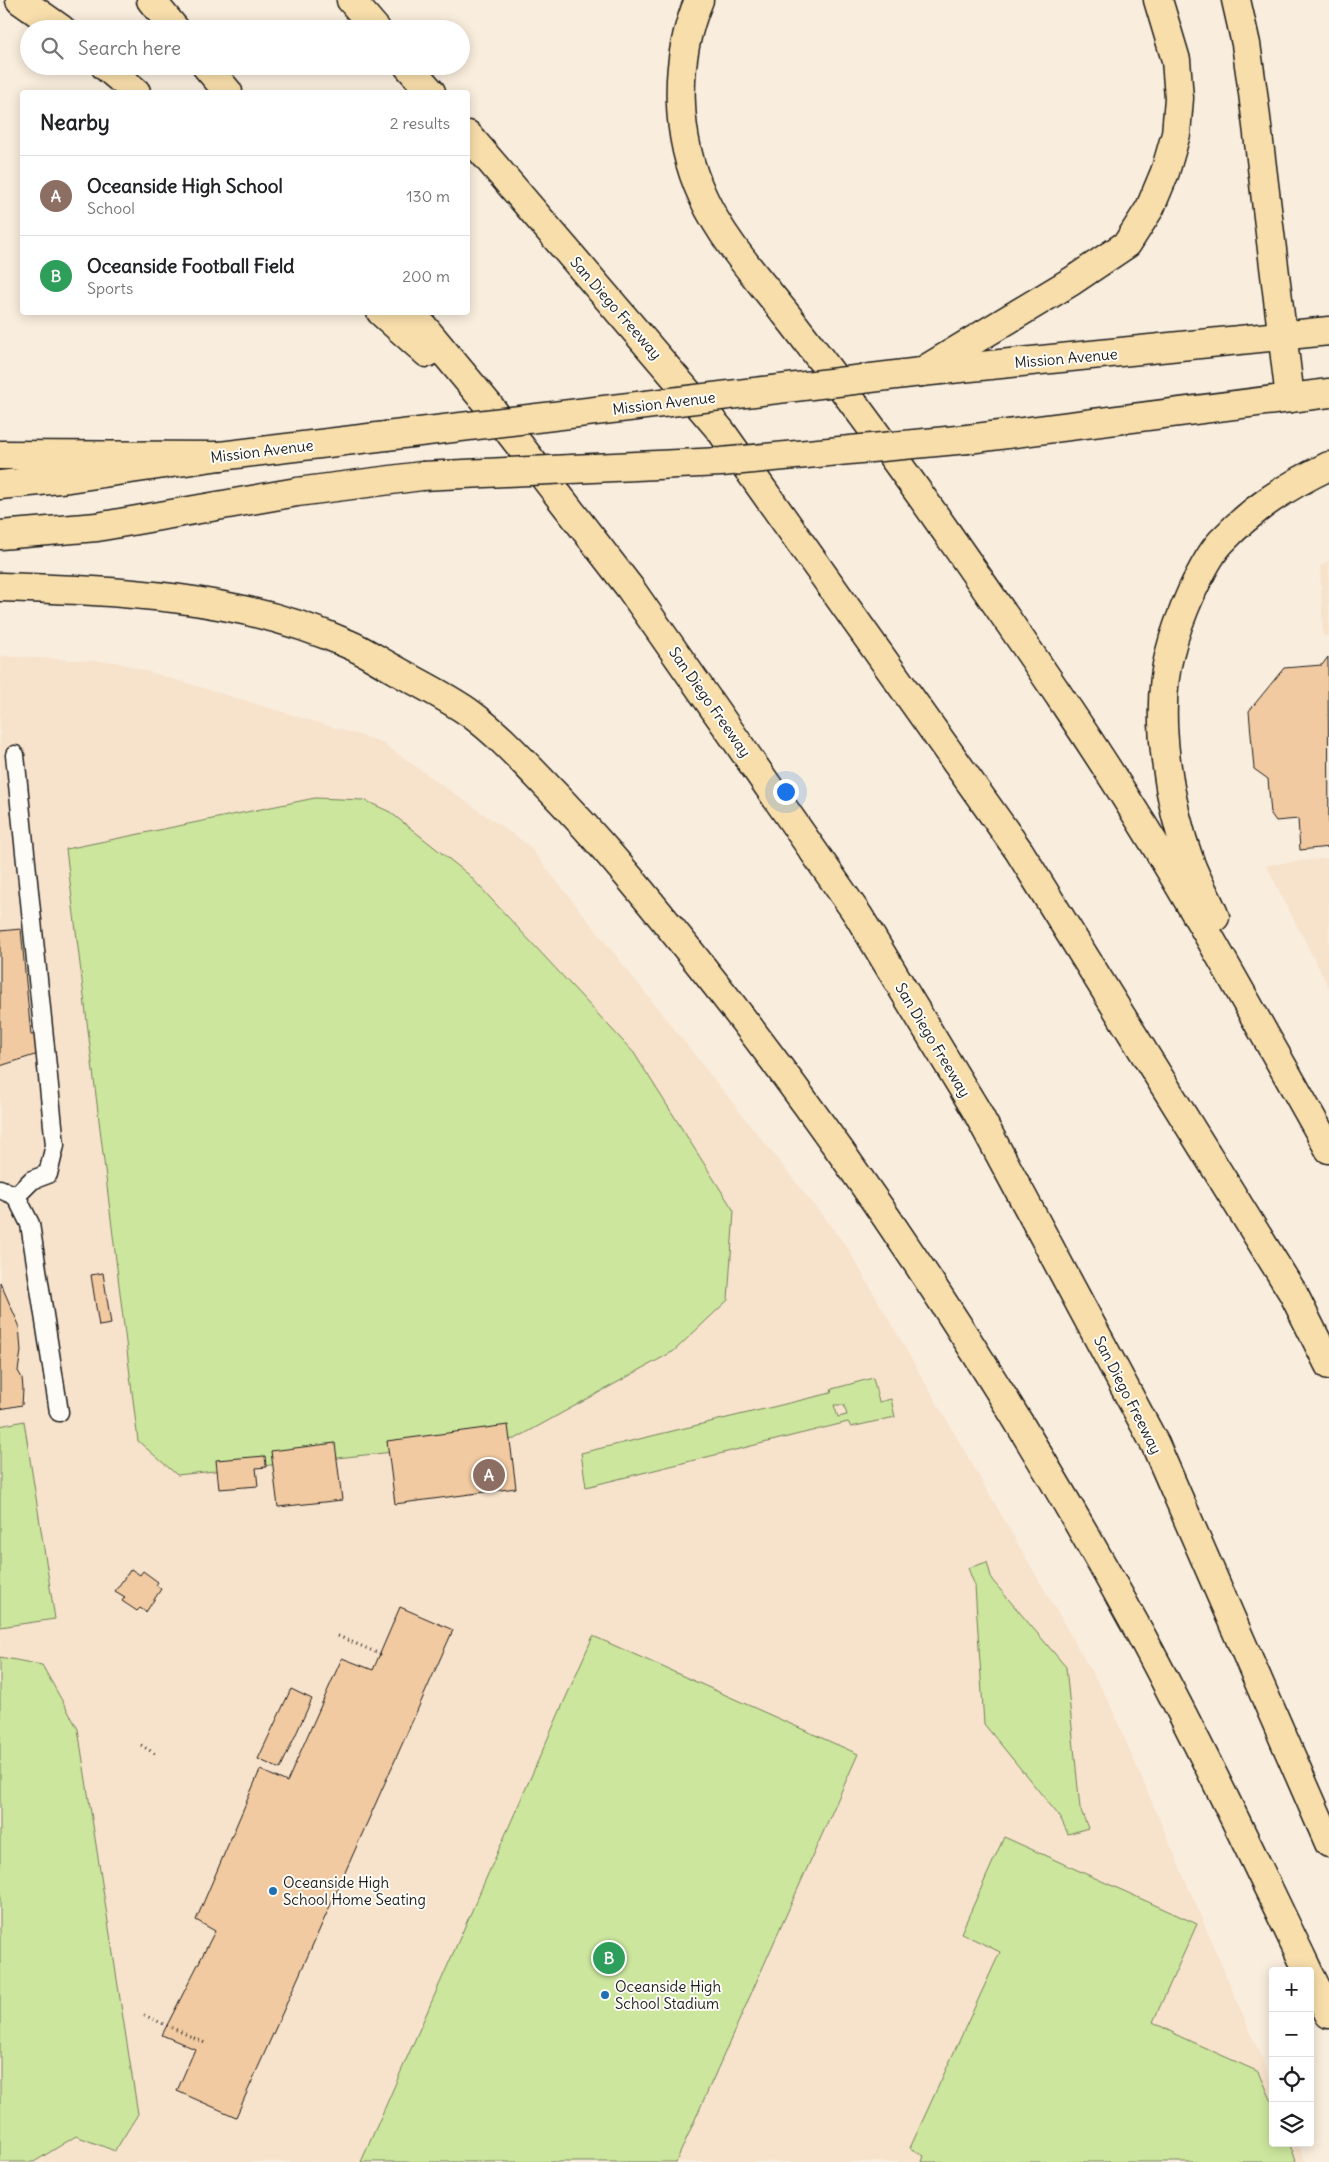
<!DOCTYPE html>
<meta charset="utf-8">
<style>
:root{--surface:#fff;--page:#f2f2f2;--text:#202124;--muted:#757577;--line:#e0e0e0;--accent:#1a73e8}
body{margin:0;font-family:Delius,sans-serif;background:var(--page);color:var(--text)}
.controls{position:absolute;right:15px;bottom:15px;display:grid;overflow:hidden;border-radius:5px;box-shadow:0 2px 12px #0003}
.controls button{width:45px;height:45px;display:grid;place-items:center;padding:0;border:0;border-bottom:1px solid var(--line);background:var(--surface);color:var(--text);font:25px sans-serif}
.you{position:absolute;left:785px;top:791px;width:18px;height:18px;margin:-12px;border:4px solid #fff;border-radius:50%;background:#1a73e8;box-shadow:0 0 0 8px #1a73e833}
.badge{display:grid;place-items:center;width:32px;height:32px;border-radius:50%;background:var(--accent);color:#fff;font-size:16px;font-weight:700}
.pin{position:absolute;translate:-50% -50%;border:2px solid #fff;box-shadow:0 1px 5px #0006}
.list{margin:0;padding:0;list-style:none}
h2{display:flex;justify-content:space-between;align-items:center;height:65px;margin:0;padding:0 20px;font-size:21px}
h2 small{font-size:16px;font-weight:400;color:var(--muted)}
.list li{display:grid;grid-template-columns:32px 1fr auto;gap:15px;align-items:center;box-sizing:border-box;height:80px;padding:0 20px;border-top:1px solid var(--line)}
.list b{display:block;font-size:19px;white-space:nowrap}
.list p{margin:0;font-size:16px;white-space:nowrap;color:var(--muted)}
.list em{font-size:16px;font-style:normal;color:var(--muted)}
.icon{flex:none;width:28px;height:28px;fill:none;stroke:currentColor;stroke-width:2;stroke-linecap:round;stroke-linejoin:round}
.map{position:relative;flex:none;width:1329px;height:2162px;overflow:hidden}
.search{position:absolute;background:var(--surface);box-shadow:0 2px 12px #0003;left:20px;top:20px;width:450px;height:55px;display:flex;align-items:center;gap:12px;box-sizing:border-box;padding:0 18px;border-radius:28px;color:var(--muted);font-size:19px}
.panel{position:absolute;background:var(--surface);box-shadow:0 2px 12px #0003;left:20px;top:90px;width:450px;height:225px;border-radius:5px}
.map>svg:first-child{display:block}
.built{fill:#f7e2cb}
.green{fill:#cce69d;stroke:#74815c;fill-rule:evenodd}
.building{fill:#f1caa1;stroke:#1c1c1c}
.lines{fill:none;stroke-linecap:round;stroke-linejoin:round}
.service-casing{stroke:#1c1c1c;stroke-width:21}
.primary-casing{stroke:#1c1c1c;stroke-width:31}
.motorway-casing{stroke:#1c1c1c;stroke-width:31}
.path{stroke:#1c1c1c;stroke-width:3;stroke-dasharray:1 4;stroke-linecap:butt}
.service{stroke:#fdfcf7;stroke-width:18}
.primary{stroke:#f8deab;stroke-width:28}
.motorway{stroke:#f8deab;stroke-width:28}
.primary-bridge-casing{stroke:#1c1c1c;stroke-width:31;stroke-linecap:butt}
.primary-bridge{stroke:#f8deab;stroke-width:28}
.poi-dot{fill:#1f6fb2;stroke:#fdfcf7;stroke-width:2}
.labels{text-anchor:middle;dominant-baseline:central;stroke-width:4;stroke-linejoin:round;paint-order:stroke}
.street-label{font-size:15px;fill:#1c1c1c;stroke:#fdfcf7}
.poi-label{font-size:15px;fill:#1c1c1c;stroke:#fdfcf7;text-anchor:start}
</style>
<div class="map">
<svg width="1329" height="2162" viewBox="0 0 1329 2162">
<rect width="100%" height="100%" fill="#f9eddd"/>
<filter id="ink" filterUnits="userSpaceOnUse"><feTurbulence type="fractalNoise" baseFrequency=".02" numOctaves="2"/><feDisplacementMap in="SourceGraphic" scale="10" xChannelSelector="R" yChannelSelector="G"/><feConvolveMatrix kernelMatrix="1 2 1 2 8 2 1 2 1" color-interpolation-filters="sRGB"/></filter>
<g filter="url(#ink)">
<path class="built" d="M1329,561v74l-6,1 -3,-70z
M0,656l116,6 263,79 149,104 319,402 262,455 164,383v58h25l8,19h-1306z
M1329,858v130l-63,-123z"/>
<path class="green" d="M315,798l49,2 26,12 78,62 166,179 100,158 -6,89 -54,51 -159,88 -338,36 -39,-34 -72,-592z
M873,1378l6,24 12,-3 4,18 -44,10 -3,-5 -262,65 -5,-34 250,-60 1,-4zM834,1405h10l3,10 -9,2z
M24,1421l31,198 -55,8v-201z
M987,1562l5,18 74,87 14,141 8,20 -20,6 -8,-17 -76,-93 -9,-138 -7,-18z
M593,1636l265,118 -182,408h-315z
M0,1657l42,8 36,64 60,385 -23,37 -39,-15 -42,26h-34z
M1004,1837l193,87 -44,98 28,15 78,35 14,32v39h16l8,19h-375l2,-6 -14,-8 90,-196 -39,-19z"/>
<path class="building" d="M1328,657l1,190 -29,3 -2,-31 -22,2 -5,-7 -3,-35 -14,-10 -5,-58 35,-43 38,-3z
M21,929l10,106 8,-1 2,19 -41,13v-135z
M103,1273l8,51 -12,2 -8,-51z
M0,1282l19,43 2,26 -3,20 4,7 1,11 -1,16 -22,4z
M508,1425l8,63 -121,16 -8,-63z
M335,1443l7,57 -64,7 -7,-56z
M265,1456l1,11 -10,1 2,18 -39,3 -3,-29z
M131,1569l9,6 3,-4 15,11 -2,3 5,4 -15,23 -6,-4 -3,3 -15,-10 3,-4 -10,-6z
M400,1607l53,23 -217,487 -59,-26 18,-42 -33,-14 53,-104 -19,-11 64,-150 27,12 55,-124 31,12z
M291,1689l21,10 -32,70 -22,-10z"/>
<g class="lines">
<defs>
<path id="service" d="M15,755l40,390 -7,29 -16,6 -16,16
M0,1189l16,7 14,28 29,188"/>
<path id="primary" d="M921,372l408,-41
M968,439l361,-46
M0,485l69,-7 151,-22 166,-20
M0,535l97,-8 200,-35 125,-16"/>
<path id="motorway" d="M20,0l41,29
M151,0l24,29
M351,0l25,29
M699,0c-26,61 -24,137 4,197 21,46 59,86 90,126 52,68 103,137 152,207 78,112 157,225 227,343 54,91 105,184 157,276
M1236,0l10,44 7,49 37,305
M105,66l31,26
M206,66l22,26
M408,66l23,26
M468,135l253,296 298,420 274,442 36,72
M381,312l46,41
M411,312l79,95 140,181 228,327 118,195 179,334 174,399
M921,372l151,-91 55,-37 23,-36 15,-36 11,-38 3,-36 -3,-38 -18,-60
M0,455l220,1
M0,587c117,4 239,8 348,57 15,6 29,16 44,24 26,15 54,28 79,46 27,20 50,45 73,69 57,58 108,121 158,184 166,209 312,434 439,668 59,110 113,223 167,336
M1215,917c-7,-18 -17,-34 -24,-52 -22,-59 -38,-151 -21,-213 5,-21 13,-41 22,-61 7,-15 17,-36 29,-49 32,-34 66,-56 108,-76
M1310,1975l19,39"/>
</defs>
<use href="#service" class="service-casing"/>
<use href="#primary" class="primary-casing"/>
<use href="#motorway" class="motorway-casing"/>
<path class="path" d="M338,1636l42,18 1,-4
M141,1745l16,10
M144,2015l61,28"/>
<use href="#service" class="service"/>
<use href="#primary" class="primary"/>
<use href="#motorway" class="motorway"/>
<defs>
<path id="primary-bridge" d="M386,436l535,-64
M422,476l299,-14 247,-23"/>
</defs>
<use href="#primary-bridge" class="primary-bridge-casing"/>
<use href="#primary-bridge" class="primary-bridge"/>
</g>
</g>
<g class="poi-dot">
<circle cx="273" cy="1891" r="5"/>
<circle cx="605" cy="1995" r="5"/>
</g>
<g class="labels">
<g class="street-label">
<text transform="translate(616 308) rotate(49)">San Diego Freeway</text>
<text transform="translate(1066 358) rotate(-5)">Mission Avenue</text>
<text transform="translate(664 403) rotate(-7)">Mission Avenue</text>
<text transform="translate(262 451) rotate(-7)">Mission Avenue</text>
<text transform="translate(710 702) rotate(55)">San Diego Freeway</text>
<text transform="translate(933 1040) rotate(59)">San Diego Freeway</text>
<text transform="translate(1128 1395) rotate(63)">San Diego Freeway</text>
</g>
<g class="poi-label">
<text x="283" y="1882">Oceanside High<tspan x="283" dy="17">School Home Seating</tspan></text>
<text x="615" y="1986">Oceanside High<tspan x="615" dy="17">School Stadium</tspan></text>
</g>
</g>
</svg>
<div class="controls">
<button>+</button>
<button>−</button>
<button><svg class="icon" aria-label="locate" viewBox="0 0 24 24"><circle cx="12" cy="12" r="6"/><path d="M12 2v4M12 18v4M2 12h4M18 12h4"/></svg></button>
<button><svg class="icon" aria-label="layers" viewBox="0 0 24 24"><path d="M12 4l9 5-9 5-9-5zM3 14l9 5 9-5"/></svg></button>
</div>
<div class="you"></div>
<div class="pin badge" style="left:489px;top:1475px;background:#8d6e63">A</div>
<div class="pin badge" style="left:609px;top:1958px;background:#2e9e5b">B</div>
<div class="search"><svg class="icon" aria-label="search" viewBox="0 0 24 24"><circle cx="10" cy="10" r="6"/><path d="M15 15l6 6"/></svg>Search here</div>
<section class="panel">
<h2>Nearby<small>2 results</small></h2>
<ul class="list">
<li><span class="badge" style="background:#8d6e63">A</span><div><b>Oceanside High School</b><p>School</p></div><em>130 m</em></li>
<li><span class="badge" style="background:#2e9e5b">B</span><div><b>Oceanside Football Field</b><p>Sports</p></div><em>200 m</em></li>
</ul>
</section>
</div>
